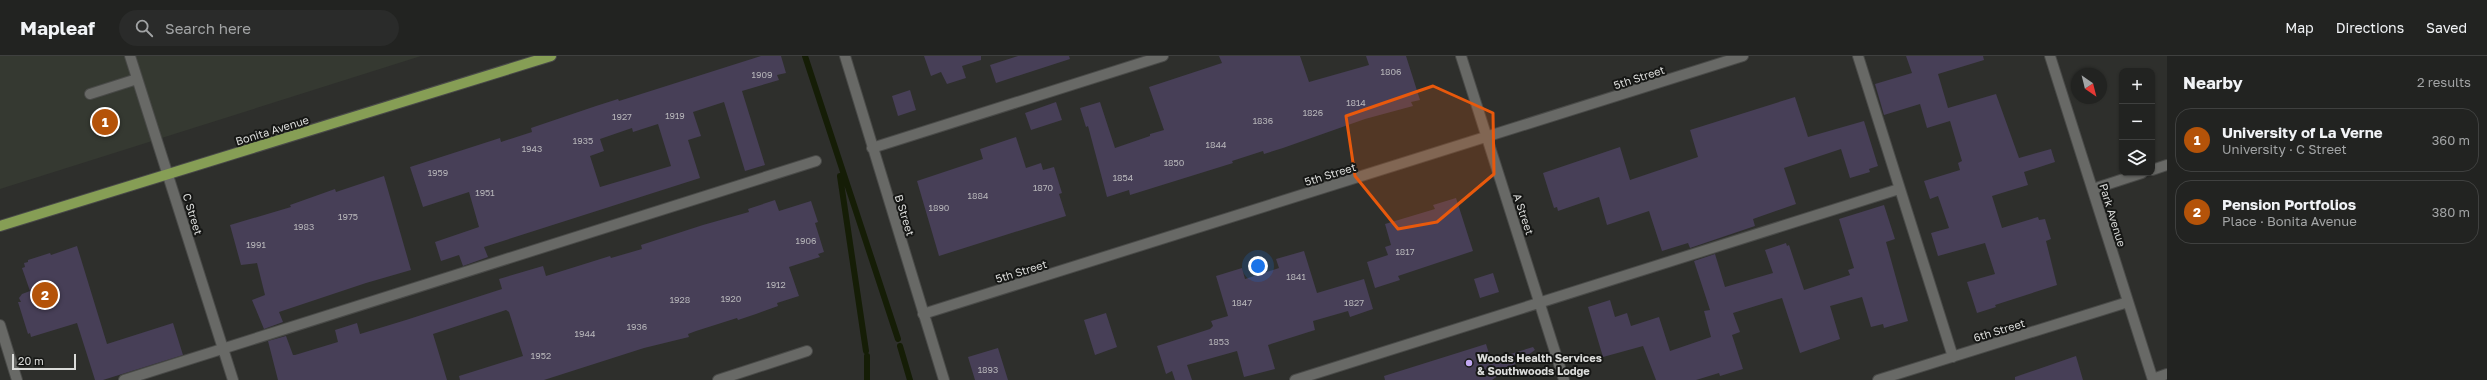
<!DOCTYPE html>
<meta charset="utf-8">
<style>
:root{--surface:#222321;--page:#2a2b2a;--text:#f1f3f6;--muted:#a2a4a5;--line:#3f403f;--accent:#b45309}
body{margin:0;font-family:"Golos Text",sans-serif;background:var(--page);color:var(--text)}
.controls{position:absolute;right:12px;top:12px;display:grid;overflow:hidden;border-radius:8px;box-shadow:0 1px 3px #0004}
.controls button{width:36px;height:36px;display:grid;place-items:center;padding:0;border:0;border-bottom:1px solid var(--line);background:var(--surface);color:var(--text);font:20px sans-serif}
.compass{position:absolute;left:2071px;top:12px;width:36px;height:36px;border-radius:50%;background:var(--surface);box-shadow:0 1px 3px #0004;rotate:145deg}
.scale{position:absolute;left:12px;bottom:10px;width:64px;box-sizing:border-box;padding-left:4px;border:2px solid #dbdcda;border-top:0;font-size:11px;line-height:14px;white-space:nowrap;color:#dbdcda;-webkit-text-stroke:3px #161715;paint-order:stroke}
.you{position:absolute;left:1258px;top:210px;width:14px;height:14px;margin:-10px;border:3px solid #fff;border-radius:50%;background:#1a73e8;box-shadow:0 0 0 6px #1a73e833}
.badge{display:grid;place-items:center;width:26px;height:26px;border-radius:50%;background:var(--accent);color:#fff;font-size:13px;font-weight:700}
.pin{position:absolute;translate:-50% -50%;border:2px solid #fff;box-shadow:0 1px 4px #0006}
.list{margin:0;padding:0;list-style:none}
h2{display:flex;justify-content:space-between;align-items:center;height:52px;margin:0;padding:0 16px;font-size:17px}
h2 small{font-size:13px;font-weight:400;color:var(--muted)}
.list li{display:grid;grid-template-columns:26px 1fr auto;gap:12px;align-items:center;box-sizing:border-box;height:64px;margin:0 8px 8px;padding:0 8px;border:1px solid var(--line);border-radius:16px}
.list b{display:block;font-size:15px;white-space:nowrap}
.list p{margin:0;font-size:13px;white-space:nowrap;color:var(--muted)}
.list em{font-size:13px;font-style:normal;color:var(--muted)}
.icon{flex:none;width:22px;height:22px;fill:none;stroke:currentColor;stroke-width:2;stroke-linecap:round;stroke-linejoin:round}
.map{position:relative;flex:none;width:2167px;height:324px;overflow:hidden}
header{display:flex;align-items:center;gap:24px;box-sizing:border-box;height:56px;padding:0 20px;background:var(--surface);border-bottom:1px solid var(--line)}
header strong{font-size:19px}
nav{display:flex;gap:22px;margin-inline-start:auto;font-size:14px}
.search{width:280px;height:36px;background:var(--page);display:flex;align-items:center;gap:10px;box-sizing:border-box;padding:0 14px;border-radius:22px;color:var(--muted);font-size:15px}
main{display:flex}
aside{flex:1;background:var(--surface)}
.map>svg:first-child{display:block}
.built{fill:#353931}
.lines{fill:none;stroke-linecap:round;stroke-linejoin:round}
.stream{stroke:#151d06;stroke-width:6}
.building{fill:#473f57;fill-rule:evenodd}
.minor-casing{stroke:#494a48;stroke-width:12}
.major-casing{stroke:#494a48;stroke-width:12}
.minor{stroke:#686966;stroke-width:10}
.major{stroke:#869e55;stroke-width:10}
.marked{fill:#e8590c;fill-opacity:0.2;stroke:#e8590c;stroke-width:3;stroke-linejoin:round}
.poi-dot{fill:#c2a8f2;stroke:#161715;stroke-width:1.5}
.labels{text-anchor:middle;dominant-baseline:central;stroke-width:4;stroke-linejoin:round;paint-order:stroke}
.number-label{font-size:9px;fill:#b6b5b9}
.street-label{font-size:11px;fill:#dbdcda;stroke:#161715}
.poi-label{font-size:11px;font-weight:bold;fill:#dbdcda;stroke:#161715;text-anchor:start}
</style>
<header>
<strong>Mapleaf</strong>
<div class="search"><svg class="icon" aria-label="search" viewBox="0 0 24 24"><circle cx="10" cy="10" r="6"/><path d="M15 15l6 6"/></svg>Search here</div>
<nav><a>Map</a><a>Directions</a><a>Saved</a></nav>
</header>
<main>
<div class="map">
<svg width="2167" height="324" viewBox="0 0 2167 324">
<rect width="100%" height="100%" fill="#2e2f2c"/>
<path class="built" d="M0,0h421l-421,133z"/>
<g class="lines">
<path class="stream" d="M805,0l93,283
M840,120l26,175
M900,290l10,34
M867,324v-24"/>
</g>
<path class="building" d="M761,0h20l5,17 -9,2 2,5 -37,11 23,74 -20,6 -21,-69 -31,10 8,24 -13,4 12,38 -216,69 4,10 -25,9 -4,-11 -18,6 -6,-19 44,-15 -10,-35 -46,15 -13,-40 90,-29 1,4 31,-10 -1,-4 65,-22 22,-7 1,2zM658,68l13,42 -71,21 -10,-31 14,-5 -4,-12 32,-11 1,4z
M924,0h57v4l-19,6 4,12 -19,6 -6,-12 -10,4z
M1018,0h51l1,3 -74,24 -6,-18z
M1219,0h81l9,26 60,-17 -3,-9h40l14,44 -9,2 2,4 -48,13 -82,29 -19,6 -1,-3 -31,10 1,2 -103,32 -1,-5 -22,7 -19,-71 -2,1 -6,-19 20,-6 15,46 35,-12v-2l14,-4 -15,-43 73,-24z
M1906,0h77l1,4 -46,14 10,34 48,-14 23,64 32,-9 4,13 -31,10 4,13 -36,11 10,32 36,-11 1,3 6,-1 6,20 -5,2 11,44 -62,20 1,2 -19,6 -10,-31 28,-8 -10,-31 -47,13 -7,-23 18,-5 -11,-32 -8,3 -6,-18 36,-11 -2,-7 4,-2 -12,-40 -23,7 -7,-24 -36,11 -9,-31 37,-11z
M910,34l6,20 -18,6 -6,-20z
M1795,41l13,40 56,-16 14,45 -9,3 1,3 -20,6 -9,-29 -57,19 12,36 -43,15 2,7 -65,22 -2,-5 -26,8 -13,-40 -42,14 -8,-28 -41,14 -1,-4 -3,1 -11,-35 77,-26 10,33 68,-23 -8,-27z
M1056,46l6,18 -31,10 -6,-17z
M1016,81l10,31 15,-5 2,7 11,-3 8,26 -3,1 7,22 -127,40 -22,-75 66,-22 -3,-10z
M384,120l27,94 -45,13 -87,29 4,10 -19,7 -12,-29 13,-5 -8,-32 -16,2 -11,-40 61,-18 -1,-2 45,-16 1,3z
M1456,142l17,53 -75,25 2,4 -25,8 -8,-26 21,-7 -3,-8 6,-2 -6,-21 50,-15 -2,-4z
M775,144l4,11 32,-10 7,21 -3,1 9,29 -6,2 2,3 -31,10 10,29 -22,7 1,3 -22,8 -18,6 -1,-2 -41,13 -8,3 1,3 -45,11 -100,32h-84l-1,-4 64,-20 -14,-44 -3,-2 -73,24 14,46h-169l-10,-39 18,-5 7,19h2l43,-13 -3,-12 22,-7 3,11 46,-14 96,-31 -3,-10 44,-13 3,10 64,-20 1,2 31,-9 -1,-4 62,-20 46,-13 -1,-3z
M1884,149l11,34 -9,3 22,79 -24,7 -1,-4 -12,3 -9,-30 -32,9 10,33 -40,14 -18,-55 -49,15 7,19 -8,3 11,34 -23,7 -1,-3 -23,7h-40l-13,-34 -40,11 -15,-50 22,-7 5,17 12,-4 4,13 28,-9 11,34 41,-14 -7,-26 6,-1 -16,-49 21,-7 10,33 48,-14 -8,-23 21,-7 1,3 2,-1 15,45 46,-15 -2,-5 6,-2 -15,-49z
M77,190l30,98 66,-21 10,32 -80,25h-8l-18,-57 -46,14 -1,-4 -2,1 -10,-32h3l-2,-4 3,-4 8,-3 -8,-23 3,-1 -1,-4 4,-1v-2l22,-7 1,2z
M1304,195l13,42 47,-14 9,30 -23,8 -2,-6 -35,10 2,9 -47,15 7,24 -31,8 -7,-26 -50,14 5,15h-17l-3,-9 -6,3 -9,-28 53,-17 3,-3 -2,-5 17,-5 -12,-40 26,-8 3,11 34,-11 -3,-9z
M1493,217l6,19 -19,6 -6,-19z
M1106,257l11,34 -22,8 -11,-35z
M1486,288l5,16 42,-13 2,3 -43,30h-107l-1,-4z
M998,292l10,32h-33l-7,-23z
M2076,300l7,24h-68v-3z"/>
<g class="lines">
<defs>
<path id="minor" d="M130,0l103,324
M845,0l99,324
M1461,0l103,324
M1858,0l95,301
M2050,0l103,324
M90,38l47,-15
M872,92l291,-92
M2152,114l15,-5
M2093,133l49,-16
M923,258l820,-258
M0,269l17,55
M2153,323l14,-5
M124,324l692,-219
M718,324l89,-29
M1295,324l604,-191
M1878,324l250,-78"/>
<path id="major" d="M0,170l551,-170"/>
</defs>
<use href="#minor" class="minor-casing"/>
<use href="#major" class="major-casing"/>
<use href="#minor" class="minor"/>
<use href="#major" class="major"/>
</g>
<path class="marked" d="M1433,30l60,27 1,61 -57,48 -39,7 -43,-53 -9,-60z"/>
<circle class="poi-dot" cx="1469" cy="307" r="4"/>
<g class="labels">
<g class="number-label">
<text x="1391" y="15">1806</text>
<text x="762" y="18">1909</text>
<text x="1356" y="46">1814</text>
<text x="1313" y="56">1826</text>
<text x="675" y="59">1919</text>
<text x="622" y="60">1927</text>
<text x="1263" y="64">1836</text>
<text x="583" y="84">1935</text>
<text x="1216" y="88">1844</text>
<text x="532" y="92">1943</text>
<text x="1174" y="106">1850</text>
<text x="438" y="116">1959</text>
<text x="1123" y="121">1854</text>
<text x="1043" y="131">1870</text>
<text x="485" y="136">1951</text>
<text x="978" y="139">1884</text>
<text x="939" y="151">1890</text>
<text x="348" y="160">1975</text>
<text x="304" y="170">1983</text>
<text x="806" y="184">1906</text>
<text x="256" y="188">1991</text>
<text x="1405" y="195">1817</text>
<text x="1296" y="220">1841</text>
<text x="776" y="228">1912</text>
<text x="731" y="242">1920</text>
<text x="680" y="243">1928</text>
<text x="1242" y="246">1847</text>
<text x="1354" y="246">1827</text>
<text x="637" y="270">1936</text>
<text x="585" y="277">1944</text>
<text x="1219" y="285">1853</text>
<text x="541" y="299">1952</text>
<text x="988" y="313">1893</text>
</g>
<g class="street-label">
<text transform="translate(1639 21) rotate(-18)">5th Street</text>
<text transform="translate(272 74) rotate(-17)">Bonita Avenue</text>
<text transform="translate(1330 118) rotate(-17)">5th Street</text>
<text transform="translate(193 158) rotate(73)">C Street</text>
<text transform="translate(1524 158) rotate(72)">A Street</text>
<text transform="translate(905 159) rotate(73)">B Street</text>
<text transform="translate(2113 159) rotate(73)">Park Avenue</text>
<text transform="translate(1021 215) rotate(-17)">5th Street</text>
<text transform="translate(1999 274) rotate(-17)">6th Street</text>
</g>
<g class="poi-label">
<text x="1477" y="301">Woods Health Services<tspan x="1477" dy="13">&amp; Southwoods Lodge</tspan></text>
</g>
</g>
</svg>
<div class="controls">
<button>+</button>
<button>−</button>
<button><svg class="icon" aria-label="layers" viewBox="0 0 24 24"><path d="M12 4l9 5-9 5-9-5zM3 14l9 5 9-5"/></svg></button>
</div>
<svg class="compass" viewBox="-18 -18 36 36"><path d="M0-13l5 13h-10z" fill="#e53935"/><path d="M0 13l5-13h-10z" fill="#a2a4a5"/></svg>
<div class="scale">20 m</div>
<div class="you"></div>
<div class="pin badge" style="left:105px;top:66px">1</div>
<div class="pin badge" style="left:45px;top:239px">2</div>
</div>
<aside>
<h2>Nearby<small>2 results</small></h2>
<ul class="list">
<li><span class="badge">1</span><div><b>University of La Verne</b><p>University · C Street</p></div><em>360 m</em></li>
<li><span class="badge">2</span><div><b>Pension Portfolios</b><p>Place · Bonita Avenue</p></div><em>380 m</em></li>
</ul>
</aside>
</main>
